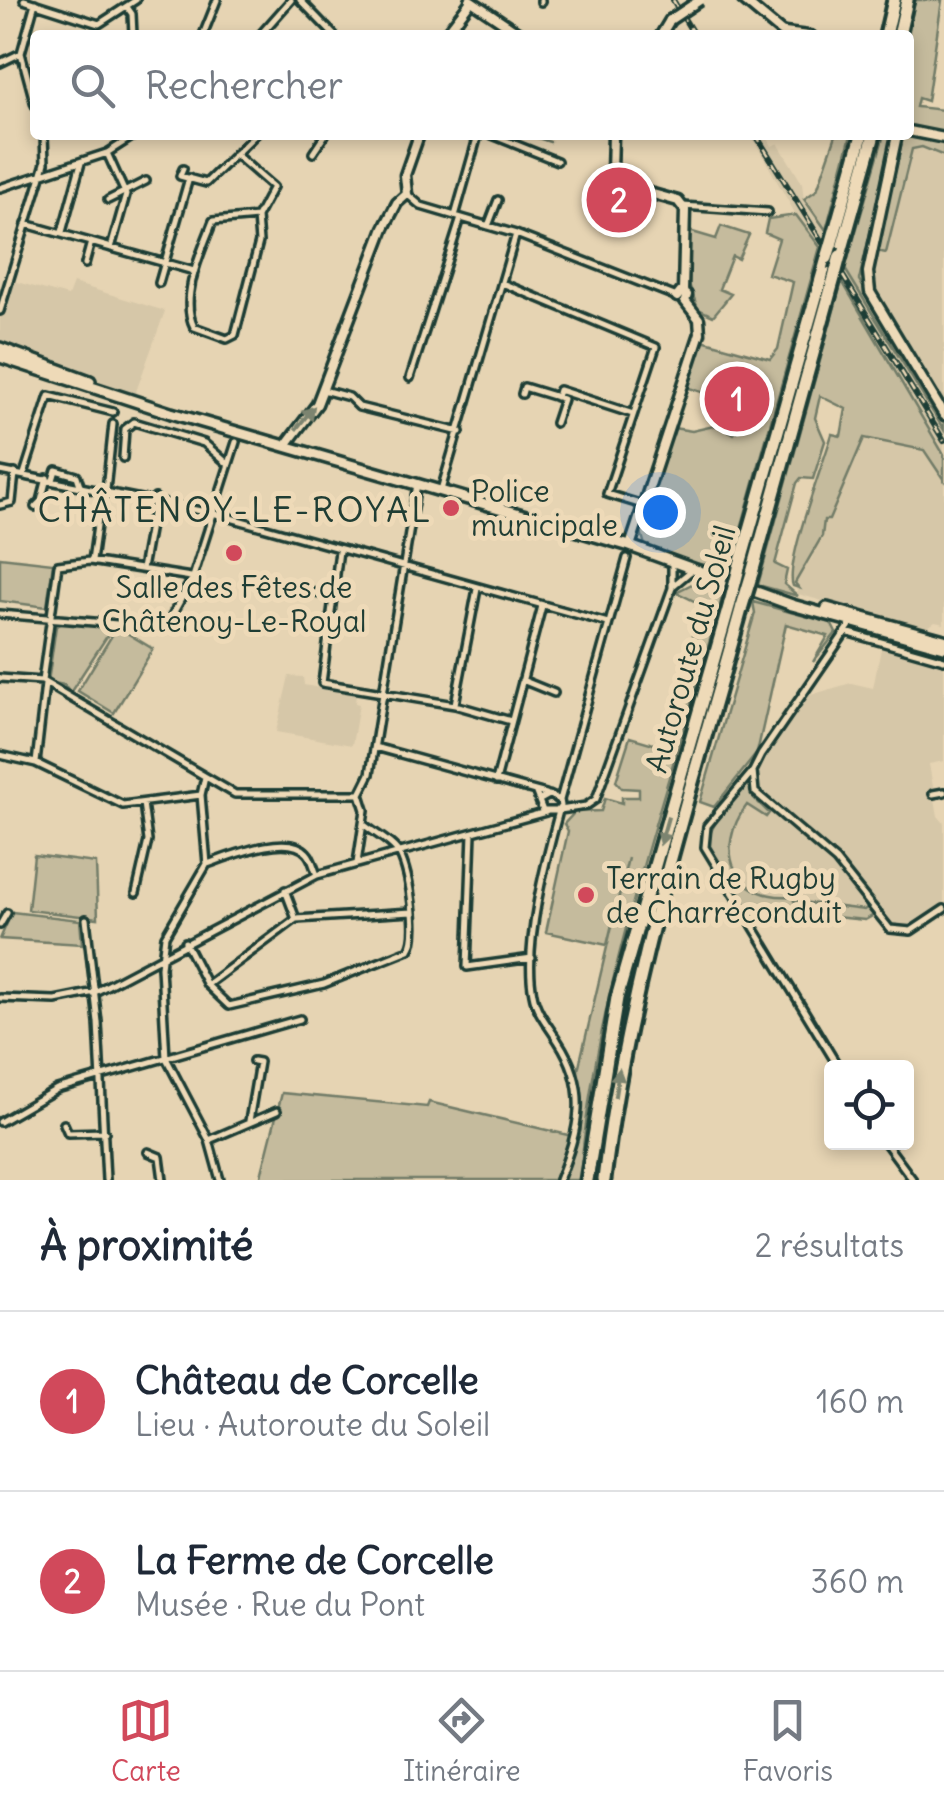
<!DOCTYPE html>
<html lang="fr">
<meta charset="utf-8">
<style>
:root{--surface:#fff;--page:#f2f2f3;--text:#1f2937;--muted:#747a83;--line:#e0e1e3;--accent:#d1495b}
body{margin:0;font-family:Delius,sans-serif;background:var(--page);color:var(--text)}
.controls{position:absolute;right:30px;bottom:30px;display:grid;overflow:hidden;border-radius:10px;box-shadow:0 5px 15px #0003}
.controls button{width:90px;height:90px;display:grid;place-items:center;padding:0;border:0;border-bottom:2px solid var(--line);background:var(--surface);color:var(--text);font:50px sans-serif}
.you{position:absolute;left:660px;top:512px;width:35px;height:35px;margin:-25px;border:8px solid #fff;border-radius:50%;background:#1a73e8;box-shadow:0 0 0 15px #1a73e833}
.badge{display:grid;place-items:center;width:65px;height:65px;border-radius:50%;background:var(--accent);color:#fff;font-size:32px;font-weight:700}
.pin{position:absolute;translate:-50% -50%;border:5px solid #fff;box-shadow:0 2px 10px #0006}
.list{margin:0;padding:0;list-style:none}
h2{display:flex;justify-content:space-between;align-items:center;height:130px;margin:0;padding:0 40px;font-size:42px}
h2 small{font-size:32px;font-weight:400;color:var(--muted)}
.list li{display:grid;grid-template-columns:65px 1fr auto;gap:30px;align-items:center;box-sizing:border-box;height:180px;padding:0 40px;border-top:2px solid var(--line)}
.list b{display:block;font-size:38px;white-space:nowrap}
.list p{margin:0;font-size:32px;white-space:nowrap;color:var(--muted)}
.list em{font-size:32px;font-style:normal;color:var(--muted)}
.icon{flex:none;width:55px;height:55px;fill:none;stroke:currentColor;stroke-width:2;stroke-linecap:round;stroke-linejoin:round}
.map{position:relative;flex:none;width:944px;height:1180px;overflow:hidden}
.search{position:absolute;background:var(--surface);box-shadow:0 5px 15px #0003;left:30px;right:30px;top:30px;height:110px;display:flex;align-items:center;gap:25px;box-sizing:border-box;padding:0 35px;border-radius:10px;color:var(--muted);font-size:38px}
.sheet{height:490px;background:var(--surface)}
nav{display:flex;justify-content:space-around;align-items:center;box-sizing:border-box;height:140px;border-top:2px solid var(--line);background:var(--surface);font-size:28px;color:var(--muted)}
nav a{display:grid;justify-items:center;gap:5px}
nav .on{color:var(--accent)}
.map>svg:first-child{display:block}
.built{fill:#d6c7a8}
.green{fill:#c5bb9d;stroke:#727c68;stroke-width:2.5}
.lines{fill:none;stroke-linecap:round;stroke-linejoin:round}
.stream{stroke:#687462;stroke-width:2.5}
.minor-casing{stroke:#1f3d34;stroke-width:12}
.tertiary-casing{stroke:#1f3d34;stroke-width:15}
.primary-casing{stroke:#1f3d34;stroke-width:16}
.motorway-casing{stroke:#1f3d34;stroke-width:19}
.minor{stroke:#eedab8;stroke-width:5}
.tertiary{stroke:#eedab8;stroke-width:8}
.primary{stroke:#eedab8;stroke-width:9}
.motorway{stroke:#eedab8;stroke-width:11}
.rail-casing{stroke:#1f3d34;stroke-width:6}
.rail{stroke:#eedab8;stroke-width:2.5;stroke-dasharray:8;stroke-linecap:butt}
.tertiary-bridge-casing{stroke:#1f3d34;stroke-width:15;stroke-linecap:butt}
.motorway-bridge-casing{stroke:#1f3d34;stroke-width:19;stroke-linecap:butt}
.tertiary-bridge{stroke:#eedab8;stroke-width:8}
.motorway-bridge{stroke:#eedab8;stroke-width:11}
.oneway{fill:#7c846f}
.poi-dot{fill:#d1495b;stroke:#eedab8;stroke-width:4}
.labels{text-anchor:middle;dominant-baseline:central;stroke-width:10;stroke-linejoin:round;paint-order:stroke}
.poi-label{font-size:30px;fill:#1f3d34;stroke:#eedab8;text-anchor:start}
.street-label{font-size:30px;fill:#1f3d34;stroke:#eedab8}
.quarter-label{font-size:35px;letter-spacing:2.5px;fill:#1f3d34;stroke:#eedab8}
</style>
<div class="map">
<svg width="944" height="1180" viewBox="0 0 944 1180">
<rect width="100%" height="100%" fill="#e6d4b3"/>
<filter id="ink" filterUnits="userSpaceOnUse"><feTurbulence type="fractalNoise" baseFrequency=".01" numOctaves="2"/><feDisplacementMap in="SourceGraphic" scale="20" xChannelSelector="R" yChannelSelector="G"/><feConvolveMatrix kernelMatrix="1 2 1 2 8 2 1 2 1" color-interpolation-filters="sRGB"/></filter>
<g filter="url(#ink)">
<path class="built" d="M751,135h15l6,11 6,-3 24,40 2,17 22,30 -6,17 -24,-32z
M909,135l35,8v262l-67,-104 -4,-27 30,-137z
M845,269l99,161v25l-95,-159 -7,-15z
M9,280l59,16 5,-13 92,28 -31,86 -134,-49v-53l3,2z
M864,438l61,12 19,30v144l-9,-2 -11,8 -126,-36 -4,-11 18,-25 12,-39z
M882,644l62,21v96l-15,3 9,52 6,7v82l-40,23 -8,-2 -15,-15 -16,9 -122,-12 -34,-80 39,-51 9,-3 47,-77 47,-14 22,5z
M289,676l14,1 1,8 52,10 -1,8 4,1 -7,41 -76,-13z"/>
<path class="green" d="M915,0h27l-15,101 -9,-3 -2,9 28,3v25l-35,-9 -1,-91z
M836,135h15l-25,95 -22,-31 13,-9z
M884,135h8v6l-33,139 85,141v9l-99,-161z
M909,135l35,8v13l-22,-9 -10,2 -26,104 -9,-2 26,-114z
M796,215l24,32 -87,310c-30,18 -57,0 -88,-12l-5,-16 33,-101 19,3 26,-6 16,9 21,-23 -6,-18 12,-16c-20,-11 -30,10 -47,19l-28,-9 16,-47 68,19 8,-10 15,-67 -25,-8 11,-35 -14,-6 3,-14z
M721,226l28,9 -11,24 -6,-3 -13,33 12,5 -18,22 -15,-7 -11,-30 2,-48 27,8z
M842,281l102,174v25l-20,-30 -60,-12 -35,82h-5l-2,16 -27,47 4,5 -6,-2c-9,-21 31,-124 39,-152l9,2 5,-27 -26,-13 -5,22 10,23 -12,38 -12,-1 -4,5 -22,81 12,6 -3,14 14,12 -40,-11z
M0,557l53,6 -6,44 -47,-6z
M692,584l32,7c-51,185 -129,394 -144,589h-17l18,-50 -3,-60 50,-212 -21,87 -61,-13 22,-101 -4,-7 11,-12 26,-1 4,-13 17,5v-6h17v-8l-17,-1 -6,-7 14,-44 30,9 6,-4 34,-138 -24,-12z
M753,602l78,21 5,10 -23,29 15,-26 -42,-12 -29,129 -43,54 -14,-5 55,-189z
M68,621l45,6 -43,66 -6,-8 -16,-3 8,-56z
M117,627l36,22 -39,64 -36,-22z
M748,777l5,20 16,16 -3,4 -19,-12c-34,44 -14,96 46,91l1,5 70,9 4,-3 6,8 -9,5 -122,-12c-47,-79 -46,-57 5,-131z
M34,855l62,8 2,55 -70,-8z
M12,912l68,8 2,24 -82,-5z
M282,1093l145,14 2,-5 143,34 -18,44h-294z"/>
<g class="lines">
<path class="stream" d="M529,135l21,7"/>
<defs>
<path id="minor" d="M24,0l75,24 37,-24
M300,0l34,35
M541,0v2
M35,3l-14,50 14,52
M127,7l5,7 1,21
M781,31l31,4
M203,35l14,-35
M260,35l31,-35
M0,63l21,-10
M492,135l65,26
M107,153l19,42 -15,53
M313,153l12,-18
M235,154l38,33 -16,30 2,25 -24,93 -8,4 -33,-12c-15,-30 8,-77 19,-106l44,-4
M183,169l-3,7 26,7 49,-48
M0,188l107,-35 28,-18
M407,194l14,12 95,28 161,63
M108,200l38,-19
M683,206l85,6
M455,216l23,-81
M26,224l168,47
M488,226l10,-26
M62,232l19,-69
M85,264l6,-22
M159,283l30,-105
M502,283l154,64 -49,147 36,11
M0,311l45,-148 -1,-28
M410,378l51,-160
M323,390l26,7 10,10 101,25
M522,394l2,-7 33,10 2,-7 74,24
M555,423l8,-24 -6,-2
M123,458l2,-29 9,-7 70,21 24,21
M0,471l216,43 392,109
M24,474l25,-78 64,16
M53,480l3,-10 21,6 3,9
M106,490l7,-66
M441,490l75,-256
M0,505l12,-3 3,-29
M35,507l6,-6 6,-23
M339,551l-17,132 133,22 56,16
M92,561l10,-71
M142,569l13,-71
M674,585l18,-15
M297,591l36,4
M0,614l152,13 16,-4 25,-46 43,-135
M853,621l-92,134 -8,16 2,21 81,69 54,68 21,2 33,-22
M846,632l98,28
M0,678l42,3
M522,680l32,13
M42,681l193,113h125
M42,681l16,-116 32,-4 101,16
M455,704l22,-115
M375,747l171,47
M0,755l36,8
M36,763l87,42 78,-10
M36,763l9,-79
M753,771l-46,55 -2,21 134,221
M205,777l-4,18 6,69 -42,72 -4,31 5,91 43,82 11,40
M496,781l46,-175
M536,793l7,18h14l4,-5 -1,-6 -11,-5 -9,5
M933,794l11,-2
M560,800l67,-242
M560,810l26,-4 10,-7 76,-211v-25
M559,811c-13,48 -36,134 -26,183 3,18 16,32 25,47 32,49 21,88 1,139
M472,833l-5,134 65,-9
M357,863l8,-53 -5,-16 10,-20 47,-290
M207,864c21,-7 81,-33 100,-11 5,5 7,15 10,22
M285,890l11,29
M136,893l12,-52 -5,-38
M86,919l12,103 8,158
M0,925l7,-12
M185,942l22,43 22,21 95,-22 85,-34c11,-15 0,-77 -9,-95 -6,-12 -26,-22 -37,-31
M207,985l89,-66 116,-7
M0,998l55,2 40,-8 222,-117 229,-63
M249,1121l10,-59 -6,-1
M0,1122l57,-33 243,-70
M64,1124l4,9 37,-1
M209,1140l68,-29
M885,1142l28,38
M148,1152l12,5 3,23"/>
<path id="tertiary" d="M470,0l52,35
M743,0l42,35
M445,35l26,-34
M661,35l9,-15
M909,131l35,7
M613,135l-1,37 5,12 61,17 7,9 -2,82
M897,135l-29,137 2,20 74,123
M286,445l31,-41 67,-176 13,-25 10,-9 -2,-19 14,-40
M630,546l70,-213 -1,-14 -14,-18 2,-6 -6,-3 -4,5"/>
<path id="primary" d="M0,348l90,33
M0,357l171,56 459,133 162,59 152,42
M827,608l117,32"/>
<path id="motorway" d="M886,35l8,-35
M899,35l8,-35
M831,245l31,-110
M840,256l34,-121
M739,568l88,-310
M752,573l84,-302
M587,1180l30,-182 113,-395
M604,1180c23,-196 86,-385 138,-574"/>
</defs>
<use href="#minor" class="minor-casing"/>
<use href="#tertiary" class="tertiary-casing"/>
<use href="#primary" class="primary-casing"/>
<use href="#motorway" class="motorway-casing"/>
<use href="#minor" class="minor"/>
<use href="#tertiary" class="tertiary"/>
<use href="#primary" class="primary"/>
<use href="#motorway" class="motorway"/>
<defs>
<path id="rail" d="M673,0l21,35
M756,135l66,107
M843,276l101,165"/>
</defs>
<use href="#rail" class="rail-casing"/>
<use href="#rail" class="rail"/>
<defs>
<path id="tertiary-bridge" d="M670,20l30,-20"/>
<path id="motorway-bridge" d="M827,258l4,-13
M836,271l4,-15
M730,603l9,-35
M742,606l10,-33"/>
</defs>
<use href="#tertiary-bridge" class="tertiary-bridge-casing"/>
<use href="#motorway-bridge" class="motorway-bridge-casing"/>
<use href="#tertiary-bridge" class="tertiary-bridge"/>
<use href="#motorway-bridge" class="motorway-bridge"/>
</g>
<defs><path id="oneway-solid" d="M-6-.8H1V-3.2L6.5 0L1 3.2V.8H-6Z" transform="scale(2.5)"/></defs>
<g class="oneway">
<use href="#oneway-solid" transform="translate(305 418) rotate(-51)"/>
<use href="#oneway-solid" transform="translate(664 831) rotate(106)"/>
<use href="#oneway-solid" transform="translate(617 1083) rotate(-81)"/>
</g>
</g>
<g class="poi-dot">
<circle cx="451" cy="508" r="10"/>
<circle cx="234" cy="553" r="10"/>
<circle cx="586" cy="895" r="10"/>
</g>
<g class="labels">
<g class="poi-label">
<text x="471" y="491">Police<tspan x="471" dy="34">municipale</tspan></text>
<text x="234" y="587" text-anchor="middle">Salle des Fêtes de<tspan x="234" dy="34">Châtenoy-Le-Royal</tspan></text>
<text x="606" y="878">Terrain de Rugby<tspan x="606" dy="34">de Charréconduit</tspan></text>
</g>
<g class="street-label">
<text transform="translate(690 649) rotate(-74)">Autoroute du Soleil</text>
</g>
<g class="quarter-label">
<text x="235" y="509">CHÂTENOY-LE-ROYAL</text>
</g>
</g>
</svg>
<div class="controls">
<button><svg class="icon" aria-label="locate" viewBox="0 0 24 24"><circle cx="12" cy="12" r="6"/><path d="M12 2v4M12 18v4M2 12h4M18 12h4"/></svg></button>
</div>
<div class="you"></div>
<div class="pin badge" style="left:737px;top:399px">1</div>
<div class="pin badge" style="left:619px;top:200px">2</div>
<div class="search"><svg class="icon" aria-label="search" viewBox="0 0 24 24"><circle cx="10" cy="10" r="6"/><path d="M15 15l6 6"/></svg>Rechercher</div>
</div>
<section class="sheet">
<h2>À proximité<small>2 résultats</small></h2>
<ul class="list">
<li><span class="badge">1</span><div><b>Château de Corcelle</b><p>Lieu · Autoroute du Soleil</p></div><em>160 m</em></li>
<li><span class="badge">2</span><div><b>La Ferme de Corcelle</b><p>Musée · Rue du Pont</p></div><em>360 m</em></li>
</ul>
</section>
<nav>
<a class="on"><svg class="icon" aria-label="map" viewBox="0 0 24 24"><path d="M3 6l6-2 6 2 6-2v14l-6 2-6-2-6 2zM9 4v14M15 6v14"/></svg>Carte</a>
<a><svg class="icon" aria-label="directions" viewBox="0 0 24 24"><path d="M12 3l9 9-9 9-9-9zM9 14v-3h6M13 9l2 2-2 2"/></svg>Itinéraire</a>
<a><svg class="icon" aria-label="saved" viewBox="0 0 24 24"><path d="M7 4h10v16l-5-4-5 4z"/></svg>Favoris</a>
</nav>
